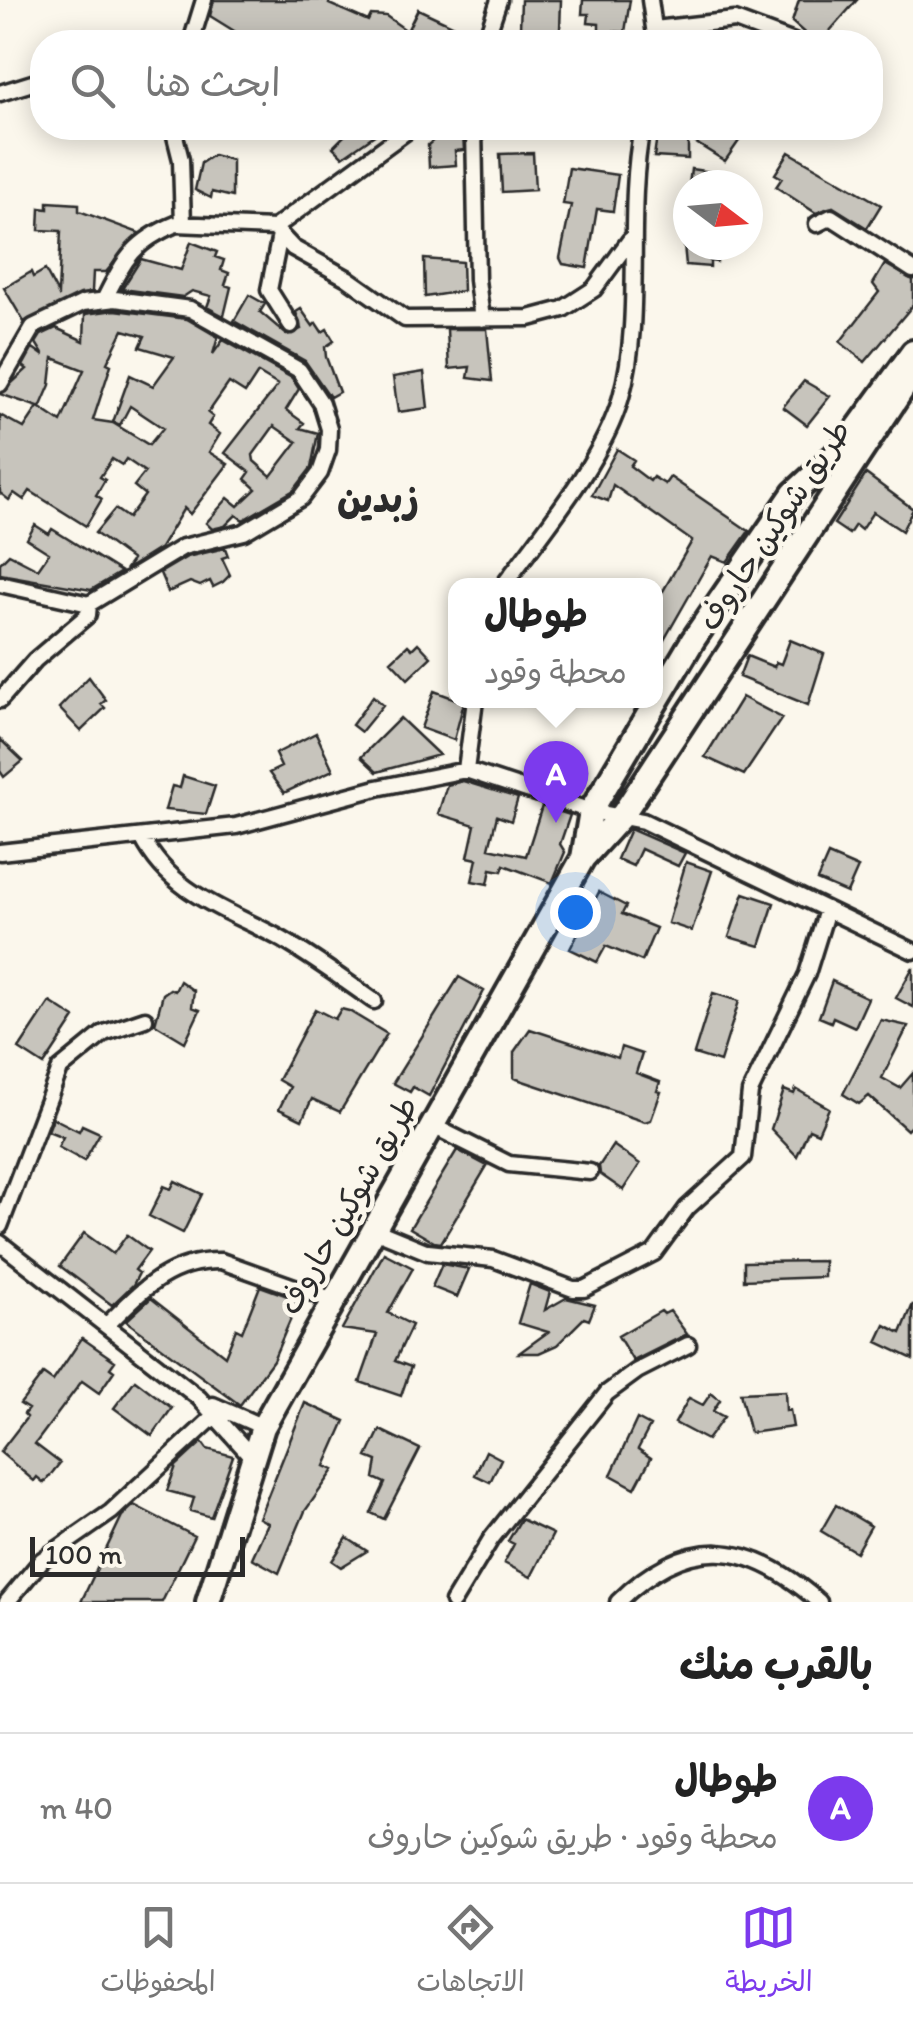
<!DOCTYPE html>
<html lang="ar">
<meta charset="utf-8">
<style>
:root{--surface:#fff;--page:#f6f6f6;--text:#222;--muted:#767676;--line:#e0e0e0;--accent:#7c3aed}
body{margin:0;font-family:Itim,"Playpen Sans Arabic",sans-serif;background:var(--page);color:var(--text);direction:rtl}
.compass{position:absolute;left:673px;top:170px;width:90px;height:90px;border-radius:50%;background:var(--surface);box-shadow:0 5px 25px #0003;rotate:106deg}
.scale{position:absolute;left:30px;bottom:25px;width:215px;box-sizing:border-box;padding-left:10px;border:5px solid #2b2b2b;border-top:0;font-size:28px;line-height:35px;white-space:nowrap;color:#2b2b2b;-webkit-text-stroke:8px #fbf7ec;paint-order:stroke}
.you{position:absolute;left:575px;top:912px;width:35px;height:35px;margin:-25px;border:8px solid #fff;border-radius:50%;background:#1a73e8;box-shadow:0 0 0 15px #1a73e833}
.badge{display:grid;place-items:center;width:65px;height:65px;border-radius:50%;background:var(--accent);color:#fff;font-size:32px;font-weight:700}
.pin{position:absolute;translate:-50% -82px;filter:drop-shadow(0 2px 5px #0008)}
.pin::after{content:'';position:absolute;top:52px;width:35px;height:30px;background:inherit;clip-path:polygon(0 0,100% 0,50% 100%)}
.popup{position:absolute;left:448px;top:578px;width:215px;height:130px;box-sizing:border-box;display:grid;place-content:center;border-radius:20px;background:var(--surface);filter:drop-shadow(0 2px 8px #0005);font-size:32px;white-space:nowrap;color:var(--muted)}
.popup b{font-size:38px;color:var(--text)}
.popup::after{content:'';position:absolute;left:50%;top:100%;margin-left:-20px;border:20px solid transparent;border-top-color:var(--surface)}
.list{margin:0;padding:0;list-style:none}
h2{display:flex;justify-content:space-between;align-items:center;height:130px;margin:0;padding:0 40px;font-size:42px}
h2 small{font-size:32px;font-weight:400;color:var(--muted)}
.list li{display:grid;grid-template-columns:65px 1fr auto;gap:30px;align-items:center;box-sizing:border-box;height:150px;padding:0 40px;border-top:2px solid var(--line)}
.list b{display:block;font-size:38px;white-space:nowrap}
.list p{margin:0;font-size:32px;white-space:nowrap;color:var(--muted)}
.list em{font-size:32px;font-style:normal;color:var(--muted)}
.icon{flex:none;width:55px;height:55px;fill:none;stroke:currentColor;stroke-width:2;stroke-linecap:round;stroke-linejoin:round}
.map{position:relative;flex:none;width:913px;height:1602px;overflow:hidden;direction:ltr}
.search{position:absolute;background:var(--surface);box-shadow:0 5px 25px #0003;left:30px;right:30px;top:30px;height:110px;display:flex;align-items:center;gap:25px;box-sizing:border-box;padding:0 35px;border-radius:40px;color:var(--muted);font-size:38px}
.sheet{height:280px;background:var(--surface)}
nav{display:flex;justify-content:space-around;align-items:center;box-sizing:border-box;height:140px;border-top:2px solid var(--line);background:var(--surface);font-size:28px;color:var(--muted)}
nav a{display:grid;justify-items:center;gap:5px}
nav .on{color:var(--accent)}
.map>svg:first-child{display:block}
.building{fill:#c7c4bc;stroke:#2b2b2b;stroke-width:2.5;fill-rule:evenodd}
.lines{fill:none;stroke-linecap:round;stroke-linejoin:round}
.minor-casing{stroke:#2b2b2b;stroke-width:21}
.primary-casing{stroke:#2b2b2b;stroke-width:30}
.minor{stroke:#fbf7ec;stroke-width:14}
.primary{stroke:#fbf7ec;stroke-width:22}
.labels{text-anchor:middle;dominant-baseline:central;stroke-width:9;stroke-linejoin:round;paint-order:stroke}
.street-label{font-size:32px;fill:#2b2b2b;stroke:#fbf7ec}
.quarter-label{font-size:38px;font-weight:bold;fill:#2b2b2b;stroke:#fbf7ec}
</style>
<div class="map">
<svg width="913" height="1602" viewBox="0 0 913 1602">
<rect width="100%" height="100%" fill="#fbf7ec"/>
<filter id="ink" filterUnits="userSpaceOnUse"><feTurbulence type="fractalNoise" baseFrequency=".01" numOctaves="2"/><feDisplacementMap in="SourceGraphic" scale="20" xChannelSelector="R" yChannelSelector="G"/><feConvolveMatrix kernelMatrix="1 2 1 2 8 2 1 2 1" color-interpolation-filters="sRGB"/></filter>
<g filter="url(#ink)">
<path class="building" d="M214,0h116l-1,4 39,17 3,-6 15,1 21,15 11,-22 49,23 -4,10h-211l-42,-26z
M521,0h40l-1,31 -40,-2z
M583,0h47l-5,32 -26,-1v-7l-11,-1 1,-9h-7z
M799,0h58l-36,41 -7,-7 -4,4 -18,-16z
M335,128h33l8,6 -33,23 -10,-10 11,-11z
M658,128h90l-23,33 -37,-23v21l-34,-2z
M463,134l1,16 -9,1 1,14 -27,2 -1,-22 11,-10z
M789,152l92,53 -14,23 -34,-21 -17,6 -40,-26 6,-9 -7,-4z
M533,153l2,37 -33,2 -2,-38z
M213,155l19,5v37l-20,-5 -1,6 -16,-8 6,-27z
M569,168l49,7 -5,36 -16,-2 -10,59 -24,-4 -3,-6 11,-53 -8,-1z
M691,169l27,4 -2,3 19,5 -1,4h-45z
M48,202l31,2v7l60,22 -33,39h-13l-1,19 -68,31 -20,-34 27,-16 2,5 12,-7 13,24 3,-63 -22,-1 1,-22 8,1z
M191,242l26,10 -2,5 9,3 -3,10 8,3 -4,12 6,2 -7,29 -17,-9 4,-11 -19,-5 -9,6 -61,-8 19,-30 40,11z
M684,245h34l-1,17 -7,-1v6l-24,-2z
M424,259l38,3 1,29 -38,6z
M885,264l28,16v25l-48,57 -25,-20 39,-50 -6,-8z
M249,295l16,9 -5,8 27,23 14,-6 -5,-17 5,-3 12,17 3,-3 6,9 5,-3 7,12 -9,6 1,10 13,35 -9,5 -25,-36 -71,-40z
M115,310l72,9 31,18 -5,17 10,-14 69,38 7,11 -13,21 18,13 -4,5 18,5 -7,35 -17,22 -51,30 -7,-5 -11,11 -13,3 -6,-6 22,-25 10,8 18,-17 -11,-10 5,-7 -25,-19 53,-68 -20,-12 -13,20 -16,-10 -21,30 5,4 -5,8 12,9 -11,18 19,12 -38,50 -6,-6 -24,40 -35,22 7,-10 -37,-27 20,-24 13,9 17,-23 -11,-9 11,-14 -19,-13 -4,6 -10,-6 -12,18 5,3 -9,15 6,4 -16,27 -56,-35 -6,9 -10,-7 -5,7 -9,-7v-78l24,13 14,-21 -38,-13 27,-25 -4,-3 10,-18 11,8 -8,-13 5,-8 15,-7 28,13 1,-27zM123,330l22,6 -5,11 34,10 -21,29 -23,-11 -17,47 7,3 10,-19 33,22 -14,17 -36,-22 -20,-3 18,-55 -4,-2zM53,358l31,12 -23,52 -21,-14 10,-23zM274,426l23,16 -26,34 -17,-15 -1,-6z
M447,329h40l5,52 -24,-3 2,-11 -21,2z
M424,372l4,36 -30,4 -5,-35z
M804,381l26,15 -23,29 -24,-18z
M617,449l17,11 -4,6 20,15 3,-4 12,7 5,-7 79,54 -22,31 -15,-6 -56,98v-51l36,-62 -79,-56 -5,16 -16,-6z
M866,474l47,35 -11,22 -29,-19 -12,18 -6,-5 -6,9 -15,-10z
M35,525l14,9 3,-5 69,43 -30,18 -91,-16v-11l9,-9 29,15 11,-16 -22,-14z
M225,548l3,8 -6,2 8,17 -7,7 -10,5 -3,-6 -10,5 -10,-4 -22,10 -8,-19 27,-16z
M790,640l34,14 -16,51 -69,-28 8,-21 27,11 2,-5 5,2z
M418,643l13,14 -23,22 -17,-18 17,-16 4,4z
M89,677l17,23 -5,4 4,4 -24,23 -22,-23z
M434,691l30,11 -10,38 -33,-12z
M373,696l10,9 -22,27 -9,-7z
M742,697l40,21 -38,57 -39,-18z
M400,718l39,37 -62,17 -16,-15z
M316,733l17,37 -49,23 -15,-20 12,-6 -6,-13z
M0,739l23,22 -19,16 -4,-6z
M183,776l32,10 -9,28 -41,-4 7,-24 8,2z
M463,781l55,17 -7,23 -14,-5 -8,32 37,8 16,-50 28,9 -10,29 5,8 -13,31 -48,-18 -2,6 -11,-2 -3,15 -16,-3 5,-22 -9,-2 7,-32 -37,-11 9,-29z
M630,829l55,24 -7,13 -37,-17 -8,17 -16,-7z
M828,855l30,13 -11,25 -30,-13z
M686,862l26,9 -20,60 -24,-8z
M599,892l27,14 -4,8 34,14 -14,33 -36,-15 -9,16 -27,-13z
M744,893l30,10 -14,43 -31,-9z
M913,967v40l-17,-9z
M459,977l25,14 -55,105 -16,-9 -3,5 -17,-9z
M180,981l14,10 -2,16 8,3 -15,32 -30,-18 8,-30 7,-5 5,2z
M832,981l36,17 -13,29 -22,-10 -2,5 -12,-5z
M713,993l26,8 -19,61 -26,-8z
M50,1002l25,16 -31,47 -25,-16z
M315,1009l20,10 6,-10 8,2 38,23 -47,78 -28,-13 -10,21 -23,-11 11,-22 -12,-7z
M881,1020l27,6 -26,52 18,10 13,-15v51l-6,6 -38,-34 -10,8 -16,-10z
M530,1029l88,29 3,-11 21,7 -6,19 24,9 -3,9 4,1 -10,28 -6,2 -131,-44v-26z
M796,1089l33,19 -11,25 -9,-4 -12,27 -26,-27 13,-39 10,4z
M53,1118l26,13 3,-6 18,8 -16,28 -26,-14 5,-10 -15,-6z
M613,1145l27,19 -17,26 -23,-16 -1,-8z
M457,1150l30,16 -46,77 -7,-1 -24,-14z
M175,1181l27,13 -19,39 -34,-17 15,-30 7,3z
M84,1233l29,21 14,-19 22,16 -14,19 4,3 -6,12 -21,20 -52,-39z
M384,1253l29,15 -25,45 24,12 -17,36 16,6 -10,29 -41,-14 17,-48 -35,-5z
M824,1261v16l-80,3v-18z
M442,1264l27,5 -12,28 -25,-10z
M530,1284l20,8 -5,18 21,-12 29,7 -6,15 -5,-2 -27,27 -18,8h-20l29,-21 -30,-9z
M260,1286l39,14 -26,60 -33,45 -114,-84 25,-23 74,58 11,-27 6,3z
M913,1304v55l-36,-17 8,-17 16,8z
M661,1311l3,3 6,-3 17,23 -54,27 -15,-25z
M82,1338l33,23 -5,7 4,3 -15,22 -17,-12 -47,63 25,19 -16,20 -7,-6 -3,4 -34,-29 27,-35 -3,-3 4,-5 -8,-5 23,-30 10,7z
M135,1380l37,28 -20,28 -38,-28z
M785,1391l1,20 4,-1 3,17 -43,6 -10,-40z
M711,1393l9,7 -7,11 11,6 -17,23 -32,-17 14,-25 14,7z
M305,1403l40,18 -20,45 9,4 -29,41 -26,62 -27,-15 16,-35 -9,-5z
M637,1419l13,7 -12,23 13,9 -16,30 -24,-13z
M380,1430l40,19 -36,70 -13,-6 14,-30 -11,-5 3,-17 -10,-4z
M202,1442l5,7 26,7 -22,61 -21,-6 4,-13 -27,-7 9,-25z
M486,1451l15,8 -11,23 -15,-7z
M134,1505l60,31 -32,66h-81l41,-86z
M836,1505l35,21 -15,26 -35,-21z
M521,1519l32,15 -22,43 -27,-14 10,-19 -6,-3z
M347,1538l20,13 -26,16 -9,-6z"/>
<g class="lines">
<defs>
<path id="minor" d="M650,0l6,42
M655,29l80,-9 59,22
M191,42l13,-42
M485,42l14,-42
M0,93l42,-13
M173,128l8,32 2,64
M411,128l-137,100 19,20 54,30 58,41 124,-1 34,-9 31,-20 36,-49
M474,128l3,152 5,39
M817,224l14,-7 82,53
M280,235l-11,55 22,35
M104,300c20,-39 28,-58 72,-76l98,4
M0,384l33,-57 50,-24 32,-4 75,10 109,61 22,33 8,26 -1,21 -8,23 -19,25 -57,34 -61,15 -94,57
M0,584l89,20 -1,11 -53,45 -35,40
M503,586c38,-52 101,-127 118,-189 23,-82 4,-182 21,-269
M466,770l9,-70
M142,837c29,58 87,73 141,103 31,18 61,40 91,61
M0,852l236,-26 141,-38 89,-18 125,41 52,10 270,130
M431,1125l78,39 81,8
M0,1226l60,-157 44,-36 41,-14
M372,1229l56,23 65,7 80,30h11l70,-36 33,-45 56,-51 7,-65 57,-118 19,-61
M0,1243l199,155 53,59
M108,1324c34,-34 61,-64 113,-63l110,39
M213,1405l50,22
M7,1602l35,-42 69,-48 110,-102
M453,1602l38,-63 116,-146 30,-22 51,-26
M618,1602c69,-68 130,-63 201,0"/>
<path id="primary" d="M583,858l8,-47 102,-171 101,-147 50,-46 69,-95
M208,1602l55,-175 320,-569 40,-44 290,-441"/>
</defs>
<use href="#minor" class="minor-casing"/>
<use href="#primary" class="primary-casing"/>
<use href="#minor" class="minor"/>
<use href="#primary" class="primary"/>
</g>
</g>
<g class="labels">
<g class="street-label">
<text transform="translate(774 525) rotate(-56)">طريق شوكين حاروف</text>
<text transform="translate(348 1205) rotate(-60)">طريق شوكين حاروف</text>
</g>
<g class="quarter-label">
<text x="378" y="499">زبدين</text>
</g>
</g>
</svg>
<svg class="compass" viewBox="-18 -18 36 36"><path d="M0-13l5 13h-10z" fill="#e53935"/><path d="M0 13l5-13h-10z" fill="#767676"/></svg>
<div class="scale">100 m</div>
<div class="you"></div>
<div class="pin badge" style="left:556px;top:823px">A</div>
<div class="popup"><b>طوطال</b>محطة وقود</div>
<div class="search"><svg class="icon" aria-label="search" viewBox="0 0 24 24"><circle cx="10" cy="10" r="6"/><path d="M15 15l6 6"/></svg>ابحث هنا</div>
</div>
<section class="sheet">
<h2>بالقرب منك<small></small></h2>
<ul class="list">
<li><span class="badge">A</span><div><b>طوطال</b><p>محطة وقود · طريق شوكين حاروف</p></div><em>40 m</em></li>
</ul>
</section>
<nav>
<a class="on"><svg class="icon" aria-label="map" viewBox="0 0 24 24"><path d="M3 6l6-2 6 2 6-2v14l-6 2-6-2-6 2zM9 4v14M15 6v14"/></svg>الخريطة</a>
<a><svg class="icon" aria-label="directions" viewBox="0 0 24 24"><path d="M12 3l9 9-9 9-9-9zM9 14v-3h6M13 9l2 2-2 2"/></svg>الاتجاهات</a>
<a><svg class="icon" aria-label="saved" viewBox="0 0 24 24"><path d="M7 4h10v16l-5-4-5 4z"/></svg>المحفوظات</a>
</nav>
